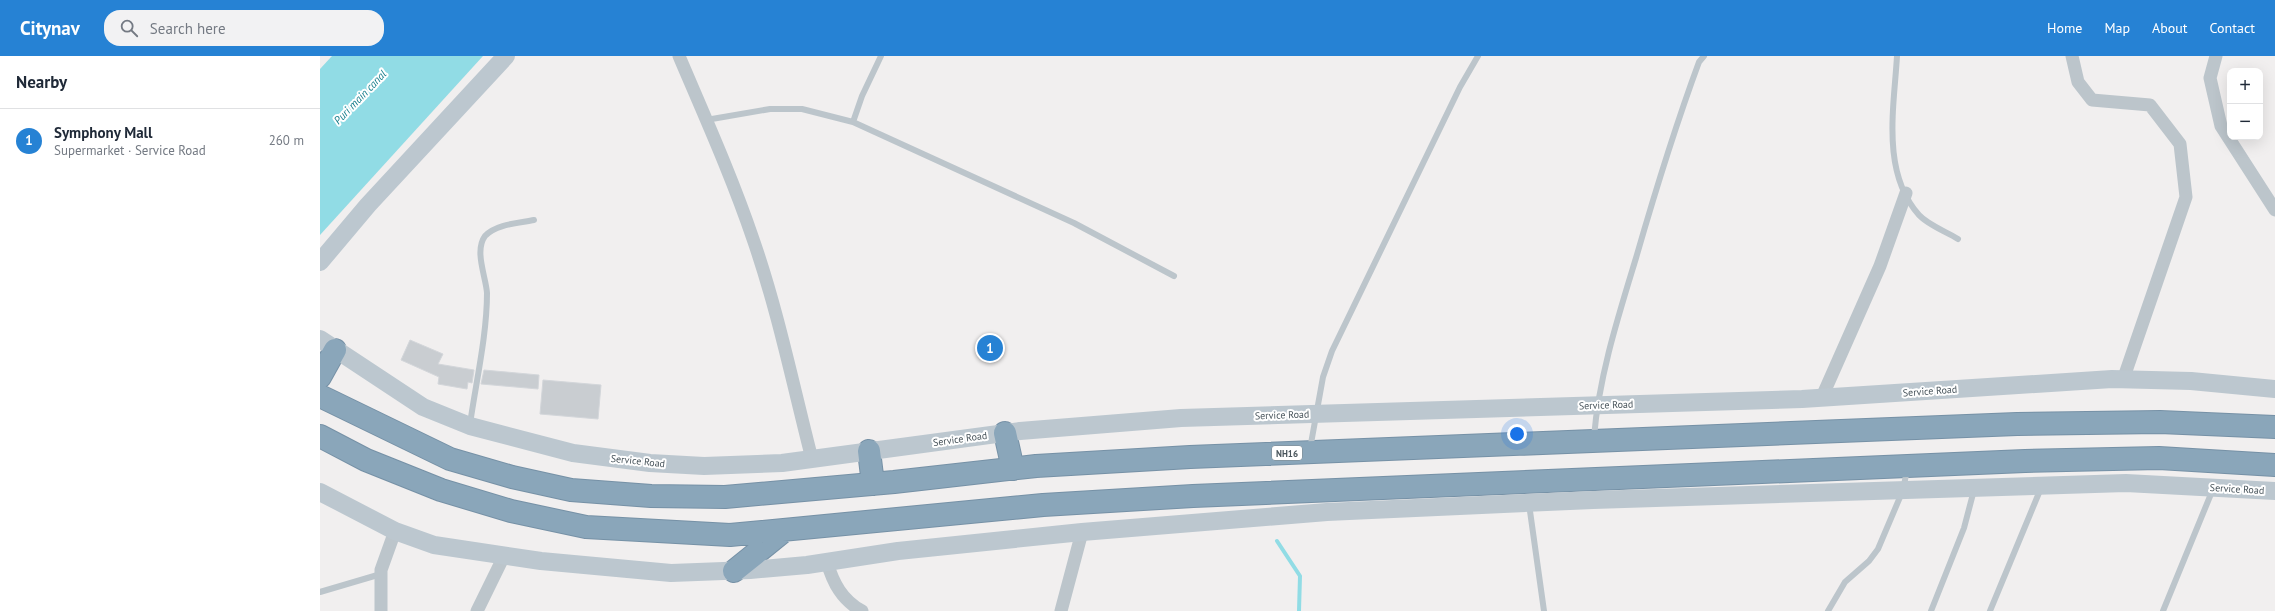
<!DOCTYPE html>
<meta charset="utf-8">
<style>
:root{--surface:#fff;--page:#f2f2f3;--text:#1f2937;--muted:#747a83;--line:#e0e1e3;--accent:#2682d4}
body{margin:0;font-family:"PT Sans",sans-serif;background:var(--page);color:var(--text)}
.controls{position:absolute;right:12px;top:12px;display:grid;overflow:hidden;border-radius:8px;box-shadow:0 4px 16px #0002}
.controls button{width:36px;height:36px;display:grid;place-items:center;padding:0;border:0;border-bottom:1px solid var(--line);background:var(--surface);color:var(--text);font:20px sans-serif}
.you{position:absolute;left:1197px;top:378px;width:14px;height:14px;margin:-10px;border:3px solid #fff;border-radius:50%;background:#1a73e8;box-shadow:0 0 0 6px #1a73e833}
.badge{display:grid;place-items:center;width:26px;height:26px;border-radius:50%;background:var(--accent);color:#fff;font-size:13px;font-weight:700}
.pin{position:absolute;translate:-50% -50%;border:2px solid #fff;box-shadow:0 1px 4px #0006}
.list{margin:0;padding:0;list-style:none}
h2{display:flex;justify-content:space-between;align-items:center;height:52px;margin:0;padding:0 16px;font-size:17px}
h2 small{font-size:13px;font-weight:400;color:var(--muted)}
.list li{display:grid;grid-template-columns:26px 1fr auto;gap:12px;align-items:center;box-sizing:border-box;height:64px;padding:0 16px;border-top:1px solid var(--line)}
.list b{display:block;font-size:15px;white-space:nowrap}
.list p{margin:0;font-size:13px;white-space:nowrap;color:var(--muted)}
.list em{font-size:13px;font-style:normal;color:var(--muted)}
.icon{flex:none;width:22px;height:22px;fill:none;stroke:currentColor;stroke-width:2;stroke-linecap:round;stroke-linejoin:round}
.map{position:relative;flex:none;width:1955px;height:555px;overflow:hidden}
header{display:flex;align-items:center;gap:24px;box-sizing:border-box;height:56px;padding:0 20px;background:var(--accent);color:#fff}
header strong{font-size:19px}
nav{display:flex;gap:22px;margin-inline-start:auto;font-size:14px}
.search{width:280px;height:36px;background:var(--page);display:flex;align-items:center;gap:10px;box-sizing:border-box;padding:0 14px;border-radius:16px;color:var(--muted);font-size:15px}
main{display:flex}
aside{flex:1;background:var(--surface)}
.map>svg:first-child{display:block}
.water{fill:#91dce5}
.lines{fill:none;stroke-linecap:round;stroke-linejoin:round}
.stream{stroke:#91dce5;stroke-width:4}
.building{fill:#c9cdd1;stroke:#d3d6da}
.highway-casing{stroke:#7691a6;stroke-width:24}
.lane{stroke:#bcc5cb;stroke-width:6}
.street{stroke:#bcc5cb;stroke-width:13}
.secondary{stroke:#bcc7cf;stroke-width:18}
.highway{stroke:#8aa6ba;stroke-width:22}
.labels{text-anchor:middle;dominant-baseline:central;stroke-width:4;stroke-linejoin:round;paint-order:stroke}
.shield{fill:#fff;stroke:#7f878c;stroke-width:1}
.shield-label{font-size:9px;font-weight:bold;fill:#48545b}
.street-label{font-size:10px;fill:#48545b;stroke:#fff}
.water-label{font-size:11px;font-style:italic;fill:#167d8b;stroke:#fff}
</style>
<header>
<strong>Citynav</strong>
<div class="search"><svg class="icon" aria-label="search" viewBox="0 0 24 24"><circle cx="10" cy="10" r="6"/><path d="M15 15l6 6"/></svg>Search here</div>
<nav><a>Home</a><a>Map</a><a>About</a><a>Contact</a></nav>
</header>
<main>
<aside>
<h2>Nearby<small></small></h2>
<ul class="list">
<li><span class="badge">1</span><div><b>Symphony Mall</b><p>Supermarket · Service Road</p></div><em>260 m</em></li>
</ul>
</aside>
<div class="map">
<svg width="1955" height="555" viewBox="0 0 1955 555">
<rect width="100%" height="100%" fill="#f1efef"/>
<path class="water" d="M12,0h151l-163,179v-166z"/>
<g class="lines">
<path class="stream" d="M957,485l23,35 -1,35"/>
</g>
<path class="building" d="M90,284l33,14 -5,10 36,6 -2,13 -4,-1 -1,7 -29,-5 1,-7 -38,-17z
M164,314l55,5 -1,14 -57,-5z
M223,324l58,5 -3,34 -58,-5z"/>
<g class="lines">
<defs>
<path id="highway" d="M0,321l15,-27
M0,340l130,63 62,18 59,13 80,6 74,1 169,-15 142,-16 154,-9 827,-33 143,-2 115,5
M685,377l8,36
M0,380l46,24 75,30 70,21 75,16 144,8 313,-30 150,-9 832,-35 134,-3 116,7
M549,395l4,33
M414,515l51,-41"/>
</defs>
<use href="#highway" class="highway-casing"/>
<path class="lane" d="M1577,0c-3,52 -16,116 22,159 9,10 28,17 39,24
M386,64l64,-11h32l51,13 221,101 100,53
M533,66l9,-26 19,-40
M150,368c6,-42 17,-89 17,-131 -1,-16 -13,-42 -2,-57 11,-12 34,-13 49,-16
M1274,381c5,-61 24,-120 42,-179 19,-66 39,-131 63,-196l5,-6
M990,393l13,-72 9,-26 128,-264 18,-31
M1209,448l15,107
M0,536l61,-18
M1508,555l17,-29 24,-21 9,-12 25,-59 4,-20
M1611,555l33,-83 10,-38
M1670,555l51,-123
M1843,555l50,-122"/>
<path class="street" d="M359,0c26,61 53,121 74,183 25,72 40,146 59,220
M1752,0l6,26 14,18 58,5 30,39 6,53 -63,183
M1896,0l-6,22 11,48 54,84
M1502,341l58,-131 26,-73
M507,506c6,21 15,38 35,49
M61,555v-41l14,-39
M157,555l27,-55
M741,555l21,-79"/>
<path class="secondary" d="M0,206l48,-57 138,-149
M0,283l103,68 47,19 103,27 77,10 54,3 78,-3 238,-32 161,-13 621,-19 310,-20 79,2 84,8
M0,436l75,39 39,14 107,16 130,12 79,-3 57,-5 91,-14 184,-19 245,-20 266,-12 533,-17 149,8"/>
<use href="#highway" class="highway"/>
</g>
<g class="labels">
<rect class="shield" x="952" y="390" width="30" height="14" rx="3"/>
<g class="shield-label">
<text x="967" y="397">NH16</text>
</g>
<g class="street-label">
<text transform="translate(1610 335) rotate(-4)">Service Road</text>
<text transform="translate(1286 349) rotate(-2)">Service Road</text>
<text transform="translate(962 359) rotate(-2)">Service Road</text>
<text transform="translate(640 383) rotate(-8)">Service Road</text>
<text transform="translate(318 405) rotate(6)">Service Road</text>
<text transform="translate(1917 433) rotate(3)">Service Road</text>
</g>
<g class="water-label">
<text transform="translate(40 41) rotate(-46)">Puri main canal</text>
</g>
</g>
</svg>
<div class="controls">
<button>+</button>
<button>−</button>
</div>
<div class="you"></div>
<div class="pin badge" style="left:670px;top:292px">1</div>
</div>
</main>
